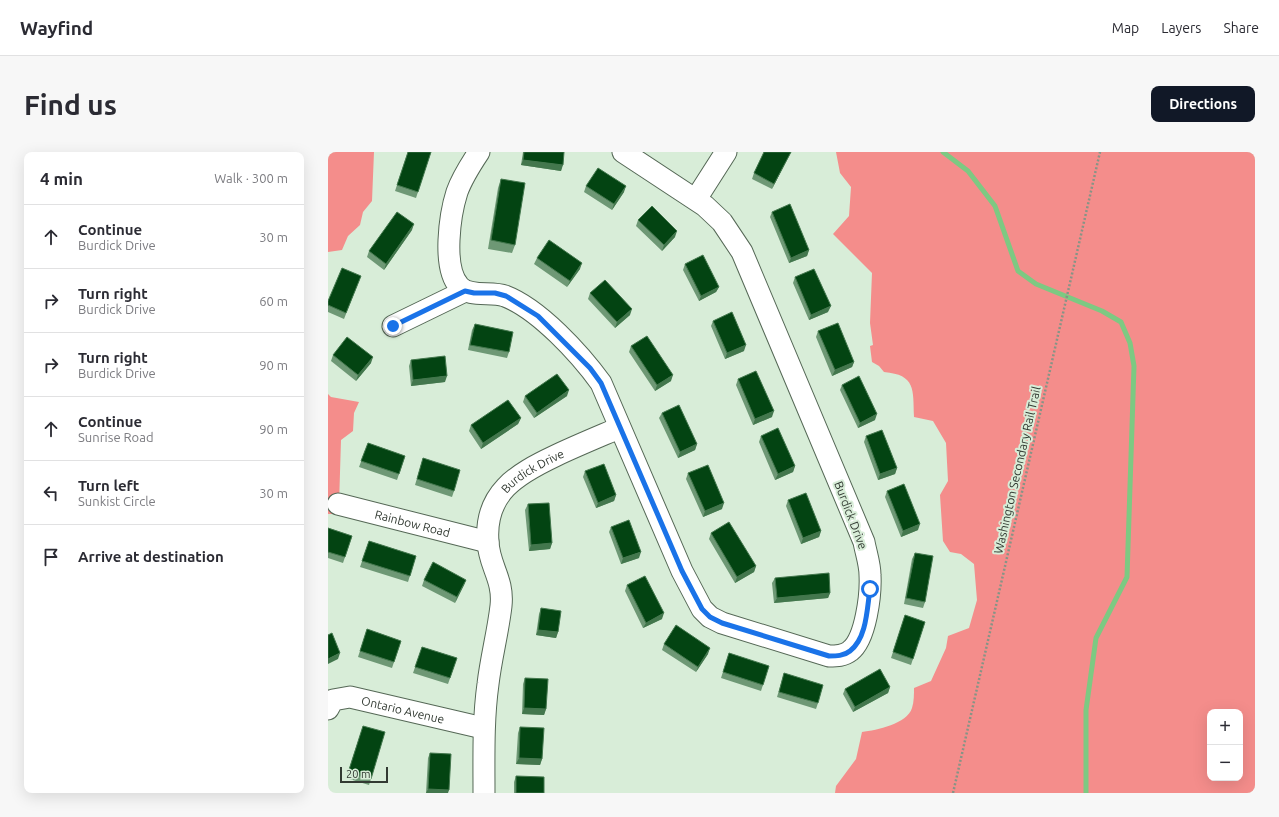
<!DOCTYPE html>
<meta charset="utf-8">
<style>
:root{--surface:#fff;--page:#f7f7f7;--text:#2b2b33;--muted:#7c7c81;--line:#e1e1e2;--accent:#111827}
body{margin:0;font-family:Ubuntu,sans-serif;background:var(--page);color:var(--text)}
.controls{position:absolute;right:12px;bottom:12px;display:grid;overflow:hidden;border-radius:8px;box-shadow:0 4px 16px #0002}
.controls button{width:36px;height:36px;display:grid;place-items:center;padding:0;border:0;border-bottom:1px solid var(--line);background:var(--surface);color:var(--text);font:20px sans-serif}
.scale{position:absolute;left:12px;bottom:10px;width:48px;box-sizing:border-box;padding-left:4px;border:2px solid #323a32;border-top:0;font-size:11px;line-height:14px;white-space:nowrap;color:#323a32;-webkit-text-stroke:3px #d8edd8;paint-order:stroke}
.stop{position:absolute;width:12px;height:12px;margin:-9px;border:3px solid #1a73e8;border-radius:50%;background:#fff}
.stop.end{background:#1a73e8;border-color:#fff;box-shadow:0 1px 4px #0008}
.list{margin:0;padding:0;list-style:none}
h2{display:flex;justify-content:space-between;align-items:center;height:52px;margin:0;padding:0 16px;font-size:17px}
h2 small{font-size:13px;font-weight:400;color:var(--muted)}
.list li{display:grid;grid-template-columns:26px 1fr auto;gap:12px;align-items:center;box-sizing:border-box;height:64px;padding:0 16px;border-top:1px solid var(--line)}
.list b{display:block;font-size:15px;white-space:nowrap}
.list p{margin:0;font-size:13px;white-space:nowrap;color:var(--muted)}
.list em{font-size:13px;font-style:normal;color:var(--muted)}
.icon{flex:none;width:22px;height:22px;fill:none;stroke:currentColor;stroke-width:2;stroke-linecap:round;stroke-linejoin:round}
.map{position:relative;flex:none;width:927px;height:641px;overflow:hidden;border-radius:8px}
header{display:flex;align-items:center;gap:24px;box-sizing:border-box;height:56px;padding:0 20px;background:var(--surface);border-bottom:1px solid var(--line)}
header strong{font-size:19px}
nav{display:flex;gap:22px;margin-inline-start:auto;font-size:14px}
.intro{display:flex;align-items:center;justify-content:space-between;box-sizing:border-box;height:96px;padding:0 24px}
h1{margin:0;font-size:28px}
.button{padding:10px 18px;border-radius:8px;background:var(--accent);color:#fff;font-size:14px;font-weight:700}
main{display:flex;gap:24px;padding:0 24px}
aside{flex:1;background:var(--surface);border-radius:8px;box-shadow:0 4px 16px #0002}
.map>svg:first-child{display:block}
.forest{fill:#f48d8b;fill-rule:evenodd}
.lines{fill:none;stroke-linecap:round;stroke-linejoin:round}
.stream{stroke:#7dc982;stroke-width:5}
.minor-casing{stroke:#556856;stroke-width:23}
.path{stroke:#869486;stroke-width:2.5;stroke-dasharray:2 2;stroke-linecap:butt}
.minor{stroke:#fff;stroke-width:21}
.wall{fill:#6e9875}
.shaded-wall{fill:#43774d}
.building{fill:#034412;stroke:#43774d}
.route{stroke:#1a73e8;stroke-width:5}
.labels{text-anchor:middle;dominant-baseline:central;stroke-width:4;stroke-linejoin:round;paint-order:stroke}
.street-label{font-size:12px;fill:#323a32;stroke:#d8edd8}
</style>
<header>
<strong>Wayfind</strong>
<nav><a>Map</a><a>Layers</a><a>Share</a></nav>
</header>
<div class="intro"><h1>Find us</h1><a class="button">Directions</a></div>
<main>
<aside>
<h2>4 min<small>Walk · 300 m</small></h2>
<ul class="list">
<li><svg class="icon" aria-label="ahead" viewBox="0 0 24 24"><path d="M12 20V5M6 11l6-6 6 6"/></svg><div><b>Continue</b><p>Burdick Drive</p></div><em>30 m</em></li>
<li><svg class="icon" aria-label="right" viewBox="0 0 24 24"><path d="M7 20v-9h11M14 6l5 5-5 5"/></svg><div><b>Turn right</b><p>Burdick Drive</p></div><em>60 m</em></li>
<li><svg class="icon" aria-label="right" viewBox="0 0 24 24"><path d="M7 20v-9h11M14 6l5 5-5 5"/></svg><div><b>Turn right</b><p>Burdick Drive</p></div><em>90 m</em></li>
<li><svg class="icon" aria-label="ahead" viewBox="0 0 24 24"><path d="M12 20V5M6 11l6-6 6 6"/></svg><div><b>Continue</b><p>Sunrise Road</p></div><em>90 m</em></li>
<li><svg class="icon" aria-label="left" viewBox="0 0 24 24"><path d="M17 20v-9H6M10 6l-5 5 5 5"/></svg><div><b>Turn left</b><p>Sunkist Circle</p></div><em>30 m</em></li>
<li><svg class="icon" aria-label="arrive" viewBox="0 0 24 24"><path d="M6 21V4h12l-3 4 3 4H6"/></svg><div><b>Arrive at destination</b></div></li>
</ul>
</aside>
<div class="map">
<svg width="927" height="641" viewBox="0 0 927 641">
<rect width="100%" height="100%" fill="#d8edd8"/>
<path class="forest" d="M0,0h46l-2,49 -9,11 -3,13 -12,11 -6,14 -14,2z
M508,0h419v641h-420l1,-7 20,-27 6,-27c15,-2 45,-8 50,-24 2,-6 2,-14 2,-20l17,-7 15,-33 2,-12 21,-8 8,-28 -3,-36 -13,-10 -11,-2 -7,-11 -3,-46 8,-14 -2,-38 -13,-22 -19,-4c-1,-28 2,-42 -30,-45l-5,-6 -7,-4 -2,-16 3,-1 -3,-22 2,-50 -39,-39 16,-18 2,-29 -11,-14zM882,560h30v66h-30z
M0,242l3,3 28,5 -5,11 -1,18 -12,9 -2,65 -7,9h-4z"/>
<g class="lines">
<path class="stream" d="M615,0l25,19 27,35 23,65 18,13 66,27 19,11 9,21 4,23 -7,211 -31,61 -10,72v83"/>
<defs>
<g id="minor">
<path d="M151,0c-8,12 -17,26 -22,40 -7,22 -15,75 2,94 10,12 32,5 46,10 34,13 75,58 96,87l81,188 20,38 8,8 12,6 107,33c7,0 15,0 21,-5 16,-12 21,-57 20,-76 0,-11 -4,-22 -6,-33l-122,-290 -20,-30 -17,-16 -82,-54"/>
<path d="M368,47l30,-47"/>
<path d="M65,174l72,-35"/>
<path id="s1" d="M10,352l150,38"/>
<path id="s2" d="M0,557l5,-9 17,-3 133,31"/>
<path id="s3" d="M156,641c0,-37 -1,-73 4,-109 3,-26 10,-52 13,-78 3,-27 -12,-40 -13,-64 -4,-49 29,-68 67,-86 21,-10 43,-19 64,-28"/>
</g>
</defs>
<use href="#minor" class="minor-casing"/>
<path class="path" d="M625,641l147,-641"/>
<use href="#minor" class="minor"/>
</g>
<path class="wall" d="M80,0h23l-15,46 -21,-7z
M195,0h41l-3,19 -40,-6z
M436,0h27l-19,37 -20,-10 2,-6z
M173,27l14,66 -3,8 -24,-4 10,-61z
M258,34l38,6 -12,18 -28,-18z
M444,60l37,38 -2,6 -18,7 -19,-46z
M310,68l37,17 -13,14 -26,-25z
M84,78l-28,40 -17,-13 2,-6z
M209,106l43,11 -13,18 -33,-23z
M357,112l34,23 -3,5 -17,9 -16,-31z
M33,124l-17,43 -16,-7v-11z
M467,125l33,35 -19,8 -16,-37z
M262,141l40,22 -15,13 -27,-29z
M385,169l31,30 -19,8 -14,-33z
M147,172l34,28 -2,6 -39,-8 4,-20z
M490,179l36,31 -2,5 -20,9 -16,-39z
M303,194l40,35 -16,10 -26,-39z
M5,203l38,8 -15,18 -25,-20z
M83,208l34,22 -34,4 -2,-20z
M410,227l34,38 -19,8 -17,-40z
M514,233l33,35 -17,8 -18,-38z
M197,244h42l-33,22 -11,-16z
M334,261l35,31 -2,6 -17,8 -19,-40z
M193,266l-3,6 -37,25 -12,-18 2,-6z
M433,284l34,30 -2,6 -18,8 -16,-38z
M538,284l31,32 -2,6 -17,6 -14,-38z
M40,291l37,13 -8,24 -38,-13z
M95,306l31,33 -2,6 -37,-12z
M257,319l31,24 -2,6 -18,7 -13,-31z
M360,321l34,36 -19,8 -17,-38z
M559,339l31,39 -17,7 -16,-40z
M460,348l33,31 -2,6 -18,7 -15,-38z
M200,352l24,39 -2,6 -21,2 -4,-41z
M283,375l28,31 -18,6 -12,-32z
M0,376l24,8 -9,27 -15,-5z
M383,381l45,33 -2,6 -19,11 -26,-44z
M41,389l47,15 -8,26 -48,-15z
M587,401l10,49 -2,6 -19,-4 8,-45z
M447,426l55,15 -2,5 -54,5 -2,-20z
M96,428h42l-2,5 -9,18 -33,-17z
M299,433l35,34 -19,9 -18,-37z
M213,456l17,24 -2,6 -20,-3 3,-21z
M577,463l20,7 -14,43 -20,-7z
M39,477l34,12 -9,27 -34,-11z
M336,492l44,10 -12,18 -34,-22z
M94,495l35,11 -9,26 -35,-11z
M401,501l40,13 -8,25 -40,-13z
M456,521l34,30 -2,6 -39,-12z
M197,526l21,31 -2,6 -22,-1 1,-30z
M562,535l-2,6 -35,19 -10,-18 2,-5z
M35,574l8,53 -2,6 -23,-7z
M192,575l22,32 -2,6 -24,-1 2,-31z
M102,601l18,40h-22l2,-35z
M188,624l28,17h-30v-11z"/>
<path class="shaded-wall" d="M463,0l-1,2 -18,35 2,-5z
M195,8l40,5 -2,6 -40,-6z
M298,34l-2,6 -12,18 2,-6z
M86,72l-2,6 -28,40 2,-6z
M349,79l-2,6 -13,14 2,-6z
M481,98l-2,6 -18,7 2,-5z
M254,111l-2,6 -13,18 3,-6z
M391,135l-3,5 -17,9 2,-5z
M503,154l-3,6 -19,8 2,-5z
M304,157l-2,6 -15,13 2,-6z
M418,193l-2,6 -19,8 2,-6z
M45,205l-2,6 -15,18 2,-6z
M526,210l-2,5 -20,9 3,-6z
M345,223l-2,6 -16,10 2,-6z
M119,224l-2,6 -34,4 2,-6z
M241,238l-2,6 -33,22 3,-5z
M446,259l-2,6 -19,8 2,-6z
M549,262l-2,6 -17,8 2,-5z
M193,266l-3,6 -37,25 2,-6z
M369,292l-2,6 -17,8 2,-6z
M467,314l-2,6 -18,8 3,-6z
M569,316l-2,6 -17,6 2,-6z
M288,343l-2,6 -18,7 2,-5z
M396,351l-2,6 -19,8 2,-6z
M592,372l-2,6 -17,7 2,-6z
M493,379l-2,6 -18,7 2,-6z
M224,391l-2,6 -21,2 2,-6z
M313,400l-2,6 -18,6 2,-6z
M428,414l-2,6 -19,11 2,-6z
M138,428l-2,5 -9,18 2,-6z
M502,441l-2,5 -54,5 3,-5z
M336,461l-2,6 -19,9 3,-5z
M210,478l20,2 -2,6 -20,-3z
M382,496l-2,6 -12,18 2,-5z
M12,501l-2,6 -10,5v-5z
M562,535l-2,6 -35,19 2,-5z
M196,556l22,1 -2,6 -22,-1z
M191,606l23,1 -2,6 -24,-1z
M100,637l21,1 -1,3h-22z"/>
<path class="building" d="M80,0h23l-13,40 -21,-7z
M196,0h40l-1,13 -40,-5z
M436,0h27l-17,32 -20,-11z
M270,16l28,18 -12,18 -28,-18z
M173,27l24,4 -10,62 -24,-5z
M462,52l19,46 -18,8 -19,-46z
M324,54l25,25 -13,14 -26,-25z
M69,60l17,12 -28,40 -17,-13z
M221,88l33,23 -12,18 -33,-23z
M375,103l16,32 -18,9 -16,-32z
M14,116l19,8 -15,37 -18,-8v-4z
M486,117l17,37 -20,9 -16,-38z
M277,128l27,29 -15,13 -27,-29z
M404,160l14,33 -19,8 -14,-32z
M510,171l16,39 -19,8 -17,-39z
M147,172l38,8 -4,20 -39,-7z
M319,184l26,39 -16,10 -26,-39z
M19,185l26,20 -15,18 -25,-20z
M117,204l2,20 -34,4 -2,-20z
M428,219l18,40 -19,8 -17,-40z
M229,222l12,16 -32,23 -12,-17z
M531,224l18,38 -17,9 -18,-38z
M180,248l13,18 -38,25 -12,-18z
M351,253l18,39 -17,8 -18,-39z
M450,276l17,38 -17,8 -17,-38z
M554,278l15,38 -17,6 -14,-38z
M40,291l37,13 -6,18 -38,-13z
M95,306l37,12 -6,21 -37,-12z
M276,312l12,31 -18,8 -13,-32z
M380,313l16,38 -19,8 -17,-38z
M576,332l16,40 -17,7 -16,-40z
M478,341l15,38 -18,7 -15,-38z
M221,351l3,40 -21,2 -3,-41z
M301,368l12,32 -18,6 -12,-31z
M401,370l27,44 -19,11 -26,-44z
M0,376l24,8 -7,21 -17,-5z
M41,389l47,15 -6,20 -48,-15z
M587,401l18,3 -8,46 -19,-4z
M105,410l33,18 -9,17 -33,-17z
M501,421l1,20 -53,5 -2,-20z
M317,424l19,37 -18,10 -19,-38z
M213,456l20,3 -3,21 -20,-2z
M577,463l20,7 -12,37 -20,-7z
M348,473l34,23 -12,19 -34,-23z
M39,477l34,12 -7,21 -34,-11z
M4,481l8,20 -12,6v-24z
M94,495l35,11 -7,20 -35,-11z
M401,501l40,13 -6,19 -40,-13z
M552,517l10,18 -35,20 -10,-18z
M456,521l39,12 -5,18 -39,-11z
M197,526l23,1 -2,30 -22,-1z
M35,574l22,6 -14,47 -23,-6z
M192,575l24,1 -2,31 -23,-1z
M102,601l21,1 -2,36 -21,-1z
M188,624l28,1v16h-28z"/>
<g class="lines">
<path class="route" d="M65,174l72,-35 9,2h21l11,3 32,20 52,52 11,15 81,188 20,38 8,8 12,6 107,33c7,0 15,0 21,-5 17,-13 17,-43 20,-62"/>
</g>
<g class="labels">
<g class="street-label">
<text transform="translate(689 318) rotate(-77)">Washington Secondary Rail Trail</text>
<text stroke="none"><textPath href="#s3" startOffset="345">Burdick Drive</textPath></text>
<text transform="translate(523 363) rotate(69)">Burdick Drive</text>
<text stroke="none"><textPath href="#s1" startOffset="77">Rainbow Road</textPath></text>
<text stroke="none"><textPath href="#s2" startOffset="82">Ontario Avenue</textPath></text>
</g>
</g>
</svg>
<div class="controls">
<button>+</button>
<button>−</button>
</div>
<div class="scale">20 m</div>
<div class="stop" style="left:542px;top:437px"></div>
<div class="stop end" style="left:65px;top:174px"></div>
</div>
</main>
